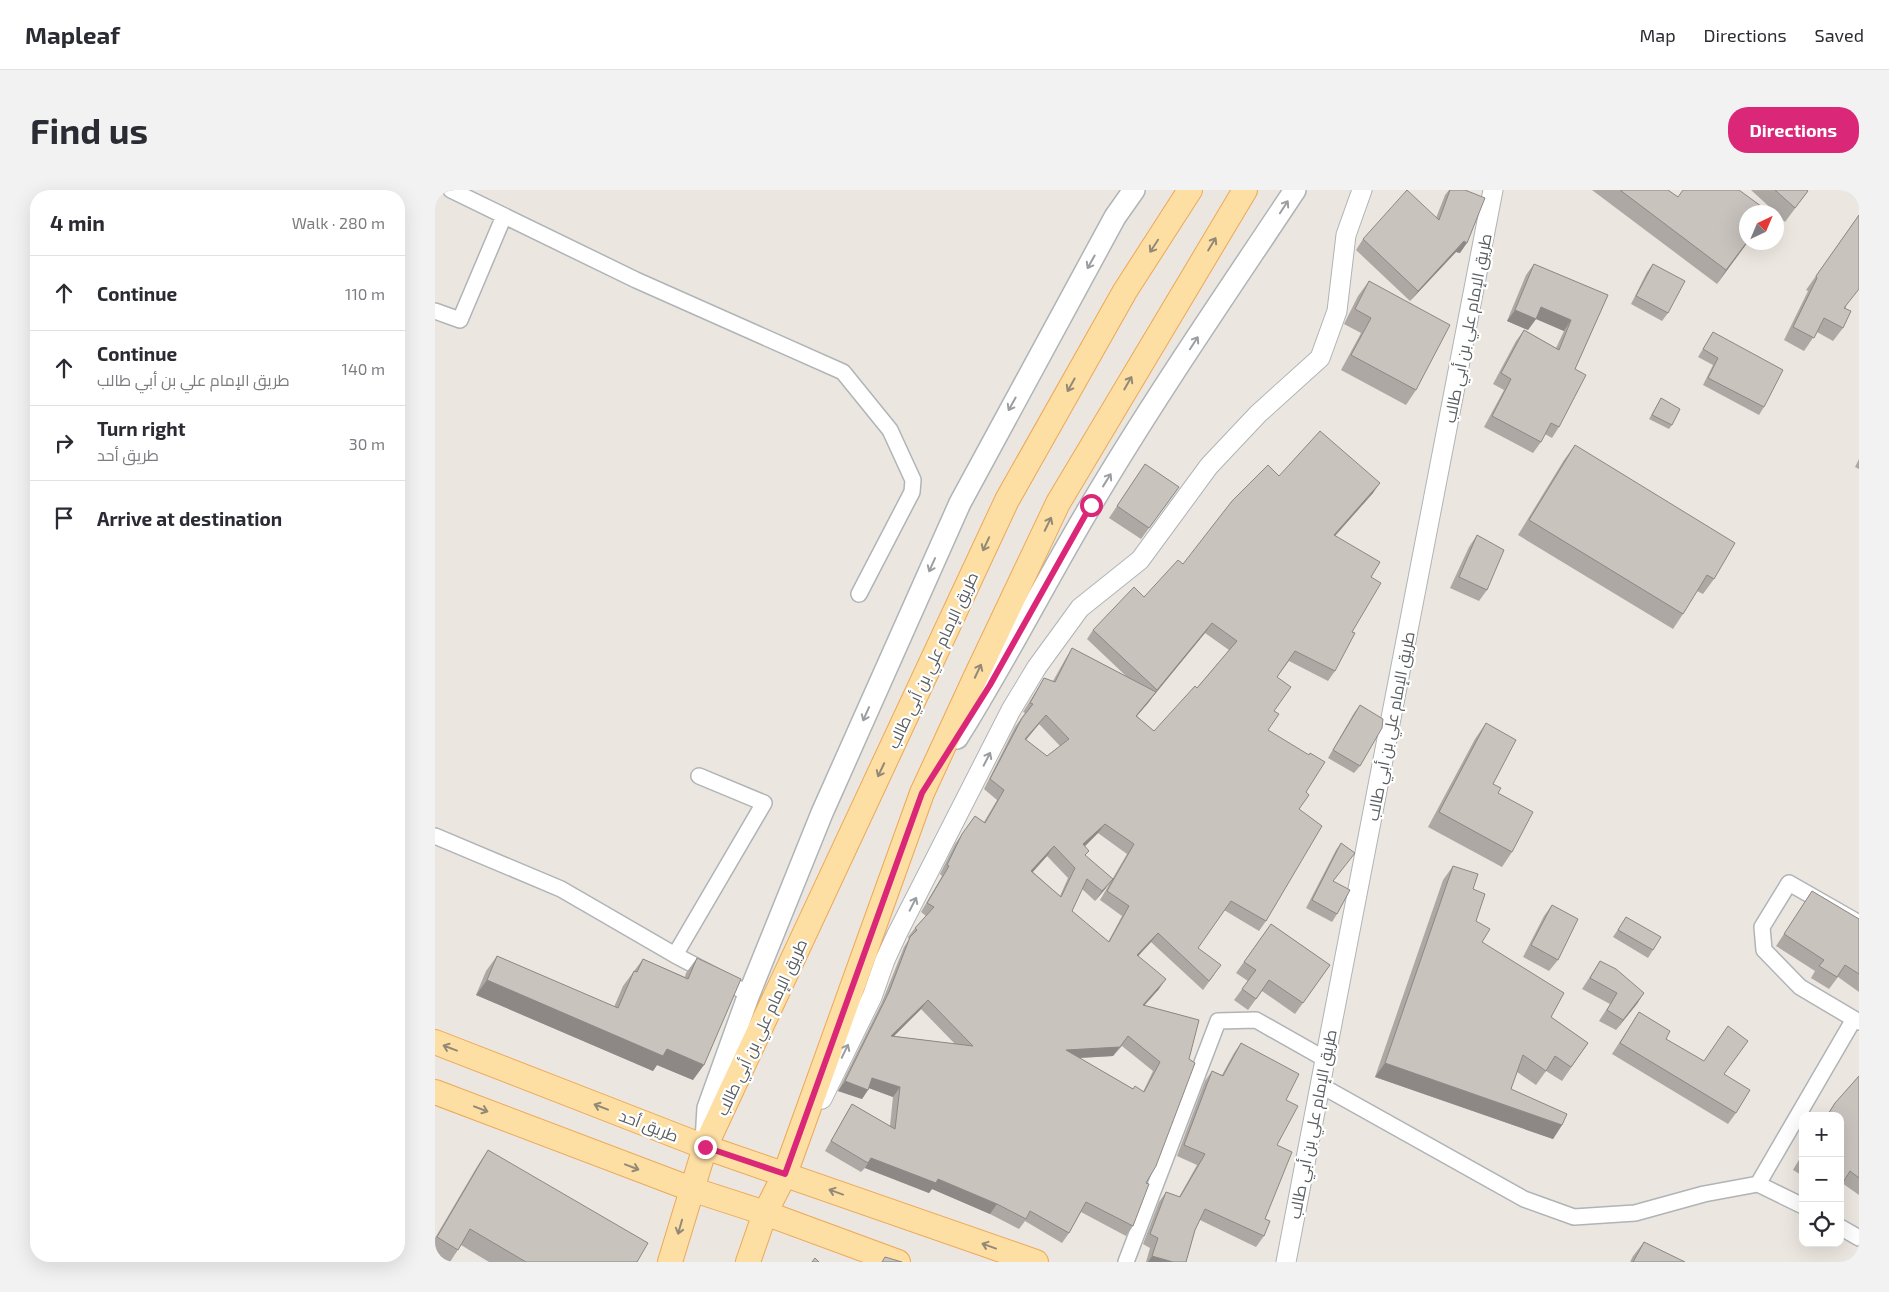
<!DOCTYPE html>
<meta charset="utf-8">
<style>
:root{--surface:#fff;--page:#f2f2f3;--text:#2b2b33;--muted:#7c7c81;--line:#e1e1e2;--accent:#db2777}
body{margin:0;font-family:"Exo 2",Cairo,sans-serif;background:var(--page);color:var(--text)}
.controls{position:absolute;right:15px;bottom:15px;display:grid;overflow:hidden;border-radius:10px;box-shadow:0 5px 20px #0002}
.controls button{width:45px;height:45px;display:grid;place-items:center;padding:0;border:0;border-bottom:1px solid var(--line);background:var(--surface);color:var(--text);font:25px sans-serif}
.compass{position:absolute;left:1304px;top:15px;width:45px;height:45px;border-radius:50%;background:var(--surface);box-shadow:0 5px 20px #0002;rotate:44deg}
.stop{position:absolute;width:15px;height:15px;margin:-11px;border:4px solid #db2777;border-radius:50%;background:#fff}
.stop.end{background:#db2777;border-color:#fff;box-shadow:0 1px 5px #0008}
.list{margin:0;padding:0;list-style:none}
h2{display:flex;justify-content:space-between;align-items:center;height:65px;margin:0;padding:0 20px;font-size:21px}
h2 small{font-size:16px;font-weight:400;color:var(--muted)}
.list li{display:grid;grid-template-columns:32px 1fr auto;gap:15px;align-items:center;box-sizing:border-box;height:75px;padding:0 20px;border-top:1px solid var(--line)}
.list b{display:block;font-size:19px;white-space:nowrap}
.list p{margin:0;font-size:16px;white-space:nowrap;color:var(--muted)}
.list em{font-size:16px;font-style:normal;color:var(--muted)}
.icon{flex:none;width:28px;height:28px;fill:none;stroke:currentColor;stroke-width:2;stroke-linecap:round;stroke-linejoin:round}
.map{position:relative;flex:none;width:1424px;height:1072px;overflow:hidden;border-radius:20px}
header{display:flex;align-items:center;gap:30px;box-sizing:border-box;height:70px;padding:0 25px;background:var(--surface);border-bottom:1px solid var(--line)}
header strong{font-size:24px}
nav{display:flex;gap:28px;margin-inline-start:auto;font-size:18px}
.intro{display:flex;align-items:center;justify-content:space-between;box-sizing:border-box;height:120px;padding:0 30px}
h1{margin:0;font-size:35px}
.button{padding:12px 22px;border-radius:20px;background:var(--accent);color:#fff;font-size:18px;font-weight:700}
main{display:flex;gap:30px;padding:0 30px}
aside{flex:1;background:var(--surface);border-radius:20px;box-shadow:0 5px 20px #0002}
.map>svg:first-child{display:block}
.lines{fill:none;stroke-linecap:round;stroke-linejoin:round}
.minor-casing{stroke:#b0b4b7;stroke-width:18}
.tertiary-casing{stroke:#b0b4b7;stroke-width:21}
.secondary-casing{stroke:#afb4b7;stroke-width:24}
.primary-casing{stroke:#eda856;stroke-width:26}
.minor{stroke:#fff;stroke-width:15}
.tertiary{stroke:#fff;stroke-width:19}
.secondary{stroke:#fff;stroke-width:21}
.primary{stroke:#fddea3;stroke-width:24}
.wall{fill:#ada8a3;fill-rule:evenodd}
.shaded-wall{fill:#8d8885}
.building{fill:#c9c3be;stroke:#8d8885;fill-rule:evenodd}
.oneway{stroke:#9b9ea0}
.oneway2{stroke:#928a77}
.route{stroke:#db2777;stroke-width:6}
.labels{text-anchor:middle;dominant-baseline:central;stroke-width:4.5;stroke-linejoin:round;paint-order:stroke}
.street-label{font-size:16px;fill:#585d60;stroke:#fff}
</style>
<header>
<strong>Mapleaf</strong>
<nav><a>Map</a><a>Directions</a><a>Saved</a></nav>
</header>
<div class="intro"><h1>Find us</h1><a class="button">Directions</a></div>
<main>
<aside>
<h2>4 min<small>Walk · 280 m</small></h2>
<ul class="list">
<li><svg class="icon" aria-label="ahead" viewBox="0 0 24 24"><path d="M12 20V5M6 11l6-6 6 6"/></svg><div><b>Continue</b></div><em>110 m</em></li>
<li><svg class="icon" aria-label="ahead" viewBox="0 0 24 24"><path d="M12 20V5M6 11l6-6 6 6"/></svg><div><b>Continue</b><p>طريق الإمام علي بن أبي طالب</p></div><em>140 m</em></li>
<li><svg class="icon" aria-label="right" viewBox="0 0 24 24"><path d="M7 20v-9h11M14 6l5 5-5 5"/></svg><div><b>Turn right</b><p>طريق أحد</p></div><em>30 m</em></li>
<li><svg class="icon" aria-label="arrive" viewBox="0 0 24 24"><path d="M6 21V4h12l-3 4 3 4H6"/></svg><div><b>Arrive at destination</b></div></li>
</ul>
</aside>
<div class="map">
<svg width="1424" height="1072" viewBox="0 0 1424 1072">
<rect width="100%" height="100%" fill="#ebe6df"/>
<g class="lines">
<defs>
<path id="minor" d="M16,0l185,90 207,92 47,58 23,50 -1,12 -53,102
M0,121l25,9 44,-104
M0,646l126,53 114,66 74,39
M240,765l89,-152 -65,-27
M1419,829l-54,-32 -36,-37 -2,-23 27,-44 70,40
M885,895l204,114 50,18 61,-4 69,-19 54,-10 45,22
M1323,994l96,-165 5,3
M1405,1037l19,11
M691,1072l92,-241 38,-1 69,39"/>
<path id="tertiary" d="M387,909l50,-102 13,-37 12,-26 114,-224 26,-43 43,-59 60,-48 69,-94 49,-52 62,-56 17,-47 9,-76 16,-45
M851,1072l207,-1072"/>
<path id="secondary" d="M522,548c48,-76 88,-156 134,-233 64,-108 135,-211 204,-315
M271,951l2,-33 41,-114 73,-181 138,-310 155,-286 19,-27"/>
<path id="primary" d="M0,852l270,105 331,115
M0,902l256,97 74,24 133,49
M235,1072l35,-115 302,-647 118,-209 65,-101
M313,1072l17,-49 20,-39 137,-381 54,-117 82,-173 187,-313"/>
</defs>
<use href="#minor" class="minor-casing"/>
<use href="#tertiary" class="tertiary-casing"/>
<use href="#secondary" class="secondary-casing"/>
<use href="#primary" class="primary-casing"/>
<use href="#minor" class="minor"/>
<use href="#tertiary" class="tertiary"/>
<use href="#secondary" class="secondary"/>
<use href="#primary" class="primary"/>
</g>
<path class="wall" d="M1014,0h16l-5,63 -4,-1 -46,49 -54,-51 7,-11 73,-21 9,-23z
M1157,0h76l10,7 69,45 -30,42z
M1316,0h55l2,1 -23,31 -8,-8v-2h-2z
M1424,25l-16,113 -10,13 -16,-9 -13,19 -20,-11 24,-49 -2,-1z
M1099,74l74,31 -33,74 -16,58 -7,11 -7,-4 -4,8 -8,11 -49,-26 20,-37 -11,-6 23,-43 8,-11 32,18 8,-17 -28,-12 -8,11 -21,-9 19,-46z
M1218,74l15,49 -6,8 -31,-17 16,-32z
M934,91l47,109 -10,15 -65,-35 20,-37 -17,-9 14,-28z
M1278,142l51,75 -5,8 -56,-30 10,-20 -15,-8z
M1226,208l11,27 -3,4 -20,-10z
M1140,255l139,134 -11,15 -6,-3 -14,23 -10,15 -155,-94 46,-75z
M1424,269v10l-4,-2z
M710,274l34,23 -38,52 -32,-21z
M844,286l94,17 -38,42 36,42 -19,55 -17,39 -7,10 -39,-20 -12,16 -3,34 -6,19 38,62 -7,17 -33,112 -7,10 -35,-21 -26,38 16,27 -11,15 -52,-48 -13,14 21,33 -15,16 55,15 -66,206 -7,10 -45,-24 -12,21 -7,10 -37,-22 -6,8 -29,-15 -58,-25 -3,4 -64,-25 -4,4 -36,-21 21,-37 6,-10 38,22 3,-29 -24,-9 -7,11 -24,-8 44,-89 22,-55 5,-8 -1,-2 7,-9 11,-12 -5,-4 21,-36 -2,-2 15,-30 20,-28 9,6 13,-22 -13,-11 31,-62 10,-14 -2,-1 15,-24 6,-10 9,3 13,-23 6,-10 54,28 -39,-37 6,-9 51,-33 39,-33zM770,443l24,17 -32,38 -43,43 -17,-15zM604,534l21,22 -13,10 -21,-16zM663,643l29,21 -27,46 22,16 -14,26 -36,-31 10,-22 13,12 11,-13 -20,-32 -1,-10zM612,666l21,22 -8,18 -27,-24zM486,819l34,35 -61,-8zM687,856l31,25 -10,21 -10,-3 -53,-31 33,-2z
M1042,345l10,55 -8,11 -29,-13 19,-41z
M925,515v61l-6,7 -26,-15 26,-45z
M1051,533l7,61 5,9 14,59 -10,15 -74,-40 47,-88z
M906,653l-8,39 4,32 -5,8 -26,-14 30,-58z
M1018,676l20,23 3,32 6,21 69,75 37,26 -26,38 -16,-10 -10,14 -19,-13 -6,17 51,36 -9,14 -178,-62 68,-197z
M1377,701l47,28v73l-21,-15 -9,12 -18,-11 4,-7 -39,-25z
M1117,715l6,55 -9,11 -26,-14 21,-41z
M1191,727l27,33 -5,8 -35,-21z
M836,734l59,41 -35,49 -33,-23 -14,19 -14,-10 14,-19 -12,-8z
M62,766l117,51 9,-21 20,-27 42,18 1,-4 11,-15 -4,122 -36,-15 -4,6 -177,-76 10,-24z
M1165,771l44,32 -28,37 -17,-9 11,-17 -28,-15z
M1204,822l27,27 58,35 12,39 -8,11 -116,-70z
M806,853l45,57 -9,45 -12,74 -1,17 -8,11 -56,-27 -5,10 -9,32h-40l4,-14 -7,-4 16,-42 7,-10 13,5 18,-32 -20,-9 28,-75 7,-10 10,4 12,-22z
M1424,886v119l-17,-12 -2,4v-71h-14l9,-13z
M53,960l149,112h-148l-28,-17 -11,17h-8l-7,-4v-20l43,-73z
M1368,963v23l-10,-6z
M1209,1052l41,20h-55l3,-6z"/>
<path class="shaded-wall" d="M1029,51l3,2 -7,10 -4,-1 -46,49 8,-10z
M1312,52h1l-31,42 9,-14z
M1106,117l30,13 -7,11 -28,-12 -8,11 -21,-9 8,-11z
M945,293l-7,10 -45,51 6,-9z
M777,433l-7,10 -55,67 7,-10z
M721,502l-7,10 -20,23 7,-9z
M611,525l-7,9 -21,25 7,-10z
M670,634l-7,9 -21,21 6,-10z
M619,656l-7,10 -22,24 6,-9z
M678,689l-7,9 -11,13 7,-10z
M723,743l-7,9 -21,23 7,-10z
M731,789l-7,10 -23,26 7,-10z
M52,790l180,69 37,16 -11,15 -36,-15 -4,6 -177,-76z
M1209,803l-7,11 -21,26 7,-10z
M493,810l-7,9 -37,37 7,-10z
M693,846l-15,20 -54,3 7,-9z
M950,873l177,62 -9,14 -178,-62z
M437,888l28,9 -7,10 -27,-10z
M410,891l23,9 -6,9 -24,-8z
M436,968l67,21 59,25 -7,10 -58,-25 -3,4 -64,-25z
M717,1066l21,6h-25z"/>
<path class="building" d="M972,0l32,30 11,-30h15l20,8 -18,45 -3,-2 -46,50 -55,-52z
M1185,0h48l10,7 5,-7h56l30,22h-22v30l-21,28z
M1340,0h31l2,1 -13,17z
M1424,25v74l-15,19 7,3 -8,17 -19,-10 -10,20 -21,-11 24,-49 -1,-2z
M1099,74l74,31 -33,74 11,6 -27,52 -8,-4 -10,19 -49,-26 19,-37 -10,-6 23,-43 35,20 12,-30 -30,-13 -5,12 -21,-9z
M1218,74l32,17 -17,32 -32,-17z
M934,91l81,44 -34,65 -65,-35 20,-37 -16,-9z
M1278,142l70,38 -19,37 -56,-29 10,-20 -15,-9z
M1226,208l19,11 -8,16 -20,-10z
M885,241l60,52 -46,52 46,27 -9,15 10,6 -29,49 3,1 -20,38 -40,-20 -18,26 14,10 -17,24 5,3 -11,16 41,25 1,-2 15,9 -19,30 3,3 -10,14 23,17 -56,95 -35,-20 -33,47 23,17 -12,16 -51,-48 -21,22 29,24 -23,26 56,15 -10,39 6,4 -39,103 -10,17 3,1 -16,42 -47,-24 -17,31 -39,-22 -4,8 -29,-15 -59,-25 -2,4 -65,-25 -3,5 -37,-22 21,-37 43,25 5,-42 -28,-9 -4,12 -23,-9 44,-89 21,-55 7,-7 -2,-2 19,-21 -7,-4 22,-37 -2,-1 15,-31 13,-18 10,7 19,-33 -14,-11 32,-61 11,-14 -3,-1 14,-25 11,4 17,-34 84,44 -20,24 18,15 41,-45 2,2 40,-47 -25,-18 -55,67 -64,-60 41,-43 10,10 34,-37 5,4 49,-63 36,-36 11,11zM611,525l23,24 -22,17 -22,-17zM670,634l29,20 -27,47 22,15 -20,36 -37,-31 15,-32 15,12 11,-12 -28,-24 4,-4 -6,-7zM619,656l21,22 -14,29 -30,-26zM493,810l45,46 -82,-10zM693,846l32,26 -16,30 -9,-6 -2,3 -67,-39 54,-3z
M1140,255l160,98 -21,36 -7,-4 -24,39 -154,-94z
M710,274l34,23 -30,41 -32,-22z
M1042,345l27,15 -17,40 -28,-13z
M925,515l23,14 -1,9 -22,38 -27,-16z
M1051,533l30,17 -23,44 8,4 -3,5 35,19 -21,40 -73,-40z
M906,653l14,10 -22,28 17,9 -13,24 -25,-14z
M1018,676l25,8 -5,15 12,5 -9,27 14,8 -8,13 82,51 -13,24 37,26 -17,24 -16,-11 -9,15 -23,-16 -12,34 56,25 -5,11 -177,-62z
M1377,701l47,28v55l-14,-9 -8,12 -18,-11 5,-6 -40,-26z
M1117,715l26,14 -20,41 -27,-15z
M1191,727l35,20 -8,13 -35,-20z
M836,734l59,41 -27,38 -34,-23 -13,19 -14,-10 14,-19 -12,-8z
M62,766l121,52 16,-37 3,1 6,-13 45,20 9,-21 19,9 25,12 -37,86 -37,-16 -4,7 -176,-76z
M1165,771l16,8 28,24 -21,27 -16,-10 10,-17 -27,-15z
M1204,822l31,19 -4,8 38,22 24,-35 20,15 -24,33 26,16 -14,23 -116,-70z
M806,853l58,31 -13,26 12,6 -21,39 15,7 -27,67 5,2 -6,15 -59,-27 -10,21 -9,32h-13l-21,-6 6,-18 -8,-4 16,-42 14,5 25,-43 -21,-9 28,-74 11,5z
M1424,886v102l-9,-7 -8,13 -2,-1v-67h-13l8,-13z
M53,960l160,93 -11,19h-111l-56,-33 -12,21 -21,-13z
M1209,1052l41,20h-52z
M450,1067l17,5h-20z
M380,1068l4,4h-7z"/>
<defs><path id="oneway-shaft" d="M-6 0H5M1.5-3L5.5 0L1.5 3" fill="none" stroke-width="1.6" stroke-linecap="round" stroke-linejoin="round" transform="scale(1.25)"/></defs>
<g class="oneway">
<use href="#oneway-shaft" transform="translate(849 17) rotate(-57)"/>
<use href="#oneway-shaft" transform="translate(656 72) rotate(119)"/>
<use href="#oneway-shaft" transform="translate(759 153) rotate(-57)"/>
<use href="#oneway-shaft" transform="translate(577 214) rotate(119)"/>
<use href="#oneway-shaft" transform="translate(672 290) rotate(-58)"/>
<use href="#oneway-shaft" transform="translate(497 375) rotate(114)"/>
<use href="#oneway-shaft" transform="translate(431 524) rotate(114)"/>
<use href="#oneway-shaft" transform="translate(552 569) rotate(-63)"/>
<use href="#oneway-shaft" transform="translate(478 714) rotate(-63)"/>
<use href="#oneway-shaft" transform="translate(410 861) rotate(-64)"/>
</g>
<g class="oneway2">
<use href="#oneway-shaft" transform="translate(777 54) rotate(-59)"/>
<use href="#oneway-shaft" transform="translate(719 56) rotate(123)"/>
<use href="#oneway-shaft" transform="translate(693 193) rotate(-60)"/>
<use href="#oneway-shaft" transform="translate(636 195) rotate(119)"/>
<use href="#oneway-shaft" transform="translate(613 334) rotate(-64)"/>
<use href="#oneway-shaft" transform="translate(551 354) rotate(115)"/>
<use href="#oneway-shaft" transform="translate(543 481) rotate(-65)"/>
<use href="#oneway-shaft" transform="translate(446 580) rotate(115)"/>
<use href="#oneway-shaft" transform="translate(15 858) rotate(-159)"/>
<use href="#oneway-shaft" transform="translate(166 917) rotate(-159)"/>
<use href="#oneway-shaft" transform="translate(46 919) rotate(21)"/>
<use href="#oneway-shaft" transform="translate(197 977) rotate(21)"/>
<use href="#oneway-shaft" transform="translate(401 1002) rotate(-160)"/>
<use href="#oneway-shaft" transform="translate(245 1037) rotate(106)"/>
<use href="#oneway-shaft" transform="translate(554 1056) rotate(-160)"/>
</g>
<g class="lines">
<path class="route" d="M270,957l80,27 137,-381 68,-108 101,-180"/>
</g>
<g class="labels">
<g class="street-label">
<text transform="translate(1032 138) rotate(-79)">طريق الإمام علي بن أبي طالب</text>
<text transform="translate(497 470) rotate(-65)">طريق الإمام علي بن أبي طالب</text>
<text transform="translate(955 536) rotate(-79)">طريق الإمام علي بن أبي طالب</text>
<text transform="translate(326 837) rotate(-65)">طريق الإمام علي بن أبي طالب</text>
<text transform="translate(877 934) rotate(-79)">طريق الإمام علي بن أبي طالب</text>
<text transform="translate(214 935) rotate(21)">طريق أحد</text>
</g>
</g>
</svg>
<div class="controls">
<button>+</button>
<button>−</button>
<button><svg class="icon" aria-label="locate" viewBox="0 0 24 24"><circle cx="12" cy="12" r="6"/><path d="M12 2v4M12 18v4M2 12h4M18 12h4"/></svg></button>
</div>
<svg class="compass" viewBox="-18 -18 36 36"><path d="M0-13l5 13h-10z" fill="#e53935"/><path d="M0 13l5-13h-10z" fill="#7c7c81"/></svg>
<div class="stop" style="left:656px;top:315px"></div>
<div class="stop end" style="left:270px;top:957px"></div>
</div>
</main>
